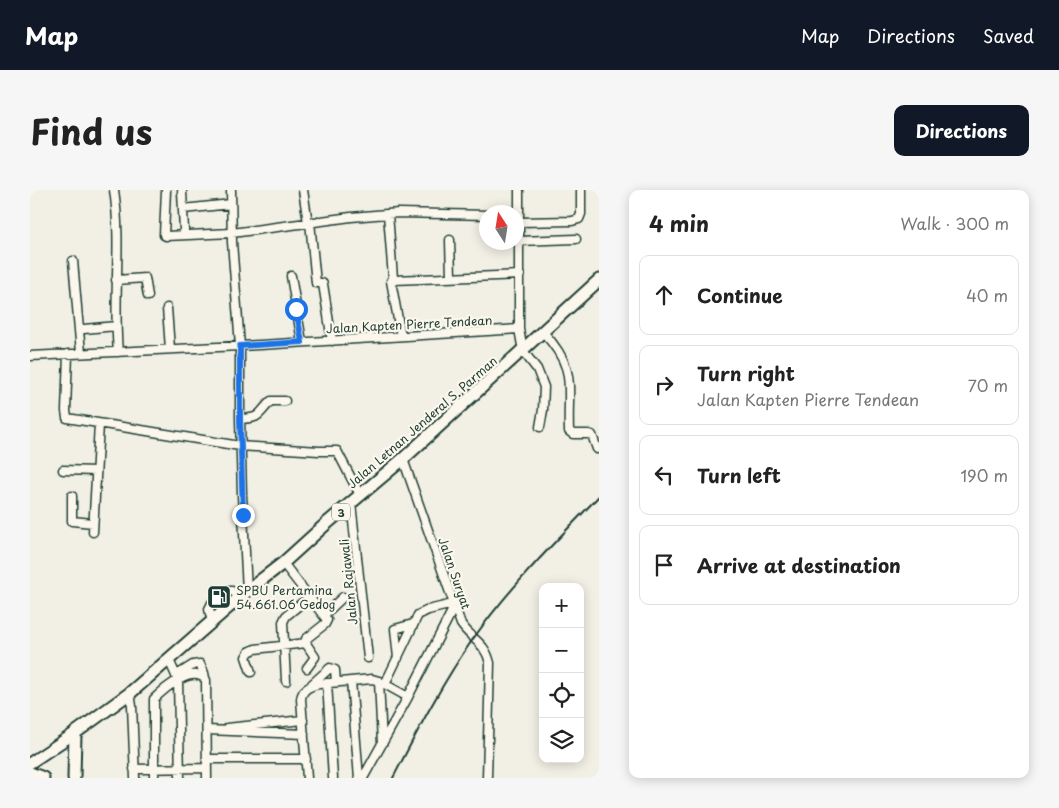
<!DOCTYPE html>
<meta charset="utf-8">
<style>
:root{--surface:#fff;--page:#f6f6f6;--text:#222;--muted:#767676;--line:#e0e0e0;--accent:#111827}
body{margin:0;font-family:"Playpen Sans",sans-serif;background:var(--page);color:var(--text)}
.controls{position:absolute;right:15px;bottom:15px;display:grid;overflow:hidden;border-radius:10px;box-shadow:0 2px 12px #0003}
.controls button{width:45px;height:45px;display:grid;place-items:center;padding:0;border:0;border-bottom:1px solid var(--line);background:var(--surface);color:var(--text);font:25px sans-serif}
.compass{position:absolute;left:449px;top:15px;width:45px;height:45px;border-radius:50%;background:var(--surface);box-shadow:0 2px 12px #0003;rotate:348deg}
.stop{position:absolute;width:15px;height:15px;margin:-11px;border:4px solid #1a73e8;border-radius:50%;background:#fff}
.stop.end{background:#1a73e8;border-color:#fff;box-shadow:0 1px 5px #0008}
.list{margin:0;padding:0;list-style:none}
h2{display:flex;justify-content:space-between;align-items:center;height:65px;margin:0;padding:0 20px;font-size:21px}
h2 small{font-size:16px;font-weight:400;color:var(--muted)}
.list li{display:grid;grid-template-columns:32px 1fr auto;gap:15px;align-items:center;box-sizing:border-box;height:80px;margin:0 10px 10px;padding:0 10px;border:1px solid var(--line);border-radius:10px}
.list b{display:block;font-size:19px;white-space:nowrap}
.list p{margin:0;font-size:16px;white-space:nowrap;color:var(--muted)}
.list em{font-size:16px;font-style:normal;color:var(--muted)}
.icon{flex:none;width:28px;height:28px;fill:none;stroke:currentColor;stroke-width:2;stroke-linecap:round;stroke-linejoin:round}
.map{position:relative;flex:none;width:569px;height:588px;overflow:hidden;border-radius:10px}
header{display:flex;align-items:center;gap:30px;box-sizing:border-box;height:70px;padding:0 25px;background:var(--accent);color:#fff}
header strong{font-size:24px}
nav{display:flex;gap:28px;margin-inline-start:auto;font-size:18px}
.intro{display:flex;align-items:center;justify-content:space-between;box-sizing:border-box;height:120px;padding:0 30px}
h1{margin:0;font-size:35px}
.button{padding:12px 22px;border-radius:10px;background:var(--accent);color:#fff;font-size:18px;font-weight:700}
main{display:flex;gap:30px;padding:0 30px}
aside{flex:1;background:var(--surface);border-radius:10px;box-shadow:0 2px 12px #0003}
.map>svg:first-child{display:block}
.lines{fill:none;stroke-linecap:round;stroke-linejoin:round}
.minor-tunnel{stroke:#c8ccc2;stroke-width:8;stroke-dasharray:8 4;stroke-linecap:butt}
.minor-casing{stroke:#1f3d34;stroke-width:11}
.major-casing{stroke:#1f3d34;stroke-width:14}
.highway-casing{stroke:#1f3d34;stroke-width:15}
.minor{stroke:#fbf7ec;stroke-width:8}
.major{stroke:#fbf7ec;stroke-width:10}
.highway{stroke:#fbf7ec;stroke-width:11}
.rail{stroke:#1f3d34;stroke-width:2}
.route{stroke:#1a73e8;stroke-width:6}
.labels{text-anchor:middle;dominant-baseline:central;stroke-width:4.5;stroke-linejoin:round;paint-order:stroke}
.shield{fill:#fbf7ec;stroke:#61756b;stroke-width:1}
.shield-label{font-size:11px;font-weight:bold;fill:#1f3d34}
.street-label{font-size:12px;fill:#1f3d34;stroke:#fbf7ec}
.poi-label{font-size:12px;fill:#1f3d34;stroke:#fbf7ec;text-anchor:start}
</style>
<header>
<strong>Map</strong>
<nav><a>Map</a><a>Directions</a><a>Saved</a></nav>
</header>
<div class="intro"><h1>Find us</h1><a class="button">Directions</a></div>
<main>
<div class="map">
<svg width="569" height="588" viewBox="0 0 569 588">
<rect width="100%" height="100%" fill="#f2f0e5"/>
<filter id="ink" filterUnits="userSpaceOnUse"><feTurbulence type="fractalNoise" baseFrequency=".02" numOctaves="2"/><feDisplacementMap in="SourceGraphic" scale="10" xChannelSelector="R" yChannelSelector="G"/><feConvolveMatrix kernelMatrix="1 2 1 2 8 2 1 2 1" color-interpolation-filters="sRGB"/></filter>
<g filter="url(#ink)">
<g class="lines">
<path class="minor-tunnel" d="M182,413l14,-12"/>
<defs>
<path id="minor" d="M84,0c8,53 -1,108 4,162
M136,0l-2,45 2,1 66,-3 119,-16 48,-4 88,2
M201,0l1,52 8,104v73l2,76 5,96
M273,0l5,33
M489,0v139l4,22 14,18 7,18 -1,23 -3,17
M152,2l2,38
M153,19l48,-5
M358,24l5,64 1,2 126,-5
M280,32l6,61h6l1,1 9,57
M489,32l53,-1 7,-2 2,-5v-24
M420,50l1,37
M489,51l57,-2
M43,71l8,92
M261,86l11,66
M363,88l-2,3 10,55
M86,90l29,-2 3,18
M137,118l3,41
M54,139l32,-3
M513,142c35,38 24,52 26,99l4,3h15l4,1 5,14
M38,164l-2,57 1,7 173,28 79,5h18l23,44
M0,166l230,-11 259,-16
M210,229c22,-1 17,-4 31,-18h14
M373,269l58,165c12,17 24,18 29,39l-3,115
M33,280l33,1
M42,306v25l21,2
M321,313l17,155
M63,342l6,-108
M253,373l44,57 -2,4 -19,15 1,6 8,12 -8,11
M196,401h6l9,6
M294,425l19,-18
M182,432l-3,-13 3,-6
M368,468l-3,-29 18,-5
M139,470l9,20 2,98
M221,482l-5,-15 3,-5 6,-3 51,-6
M147,485l16,-10 7,-1 4,9 1,5
M256,491l-3,-59 3,-6 22,-18
M321,491l8,97
M349,491l3,63
M297,493l6,95
M282,494l18,-16 5,2 1,12
M355,494l33,-69 10,-5 25,-6
M100,503l2,13 3,72
M197,538l76,-8
M177,540l97,4
M177,569h99
M104,579l72,-1
M124,588v-79c10,-10 39,-35 52,-19l1,98
M277,588l-6,-79c1,-10 9,-13 18,-15l53,-5 7,2 29,16
M333,588l45,-81 46,-90"/>
<path id="major" d="M0,573l45,-30"/>
<path id="highway" d="M0,583l13,5
M44,588l1,-45 55,-40 117,-102 36,-28 43,-39 77,-65 196,-179"/>
</defs>
<use href="#minor" class="minor-casing"/>
<use href="#major" class="major-casing"/>
<use href="#highway" class="highway-casing"/>
<use href="#minor" class="minor"/>
<use href="#major" class="major"/>
<use href="#highway" class="highway"/>
<path class="rail" d="M363,588c25,-48 49,-95 80,-139 37,-52 82,-97 126,-143"/>
</g>
</g>
<g class="lines" filter="url(#ink)">
<path class="route" d="M213,325l-3,-96v-73l62,-4 -6,-33"/>
</g>
<defs>
<symbol id="fuel-square" viewBox="-11 -11 22 22"><rect x="-9" y="-9" width="18" height="18" rx="4" fill="#1f3d34" stroke="#fbf7ec"/><path d="M-5.5-6h7V0h2V4h1.3V-2.5L3-4.5l.8-.8L6-3V5H2.5V1h-1V6h-7ZM-4.2-4.7v3.2H.2V-4.7Z" fill="#fff"/></symbol>
</defs>
<g fill-rule="evenodd">
<use href="#fuel-square" x="175" y="393" width="28" height="28"/>
</g>
<g class="labels">
<rect class="shield" x="302" y="313.5" width="18" height="17" rx="4"/>
<g class="shield-label">
<text x="311" y="322">3</text>
</g>
<g class="street-label">
<text transform="translate(379 134) rotate(-3)">Jalan Kapten Pierre Tendean</text>
<text transform="translate(392 232) rotate(-41)">Jalan Letnan Jenderal S. Parman</text>
<text transform="translate(425 383) rotate(71)">Jalan Suryat</text>
<text transform="translate(318 392) rotate(-96)">Jalan Rajawali</text>
</g>
<g class="poi-label">
<text x="206" y="400">SPBU Pertamina<tspan x="206" dy="14">54.661.06 Gedog</tspan></text>
</g>
</g>
</svg>
<div class="controls">
<button>+</button>
<button>−</button>
<button><svg class="icon" aria-label="locate" viewBox="0 0 24 24"><circle cx="12" cy="12" r="6"/><path d="M12 2v4M12 18v4M2 12h4M18 12h4"/></svg></button>
<button><svg class="icon" aria-label="layers" viewBox="0 0 24 24"><path d="M12 4l9 5-9 5-9-5zM3 14l9 5 9-5"/></svg></button>
</div>
<svg class="compass" viewBox="-18 -18 36 36"><path d="M0-13l5 13h-10z" fill="#e53935"/><path d="M0 13l5-13h-10z" fill="#767676"/></svg>
<div class="stop" style="left:266px;top:119px"></div>
<div class="stop end" style="left:213px;top:325px"></div>
</div>
<aside>
<h2>4 min<small>Walk · 300 m</small></h2>
<ul class="list">
<li><svg class="icon" aria-label="ahead" viewBox="0 0 24 24"><path d="M12 20V5M6 11l6-6 6 6"/></svg><div><b>Continue</b></div><em>40 m</em></li>
<li><svg class="icon" aria-label="right" viewBox="0 0 24 24"><path d="M7 20v-9h11M14 6l5 5-5 5"/></svg><div><b>Turn right</b><p>Jalan Kapten Pierre Tendean</p></div><em>70 m</em></li>
<li><svg class="icon" aria-label="left" viewBox="0 0 24 24"><path d="M17 20v-9H6M10 6l-5 5 5 5"/></svg><div><b>Turn left</b></div><em>190 m</em></li>
<li><svg class="icon" aria-label="arrive" viewBox="0 0 24 24"><path d="M6 21V4h12l-3 4 3 4H6"/></svg><div><b>Arrive at destination</b></div></li>
</ul>
</aside>
</main>
